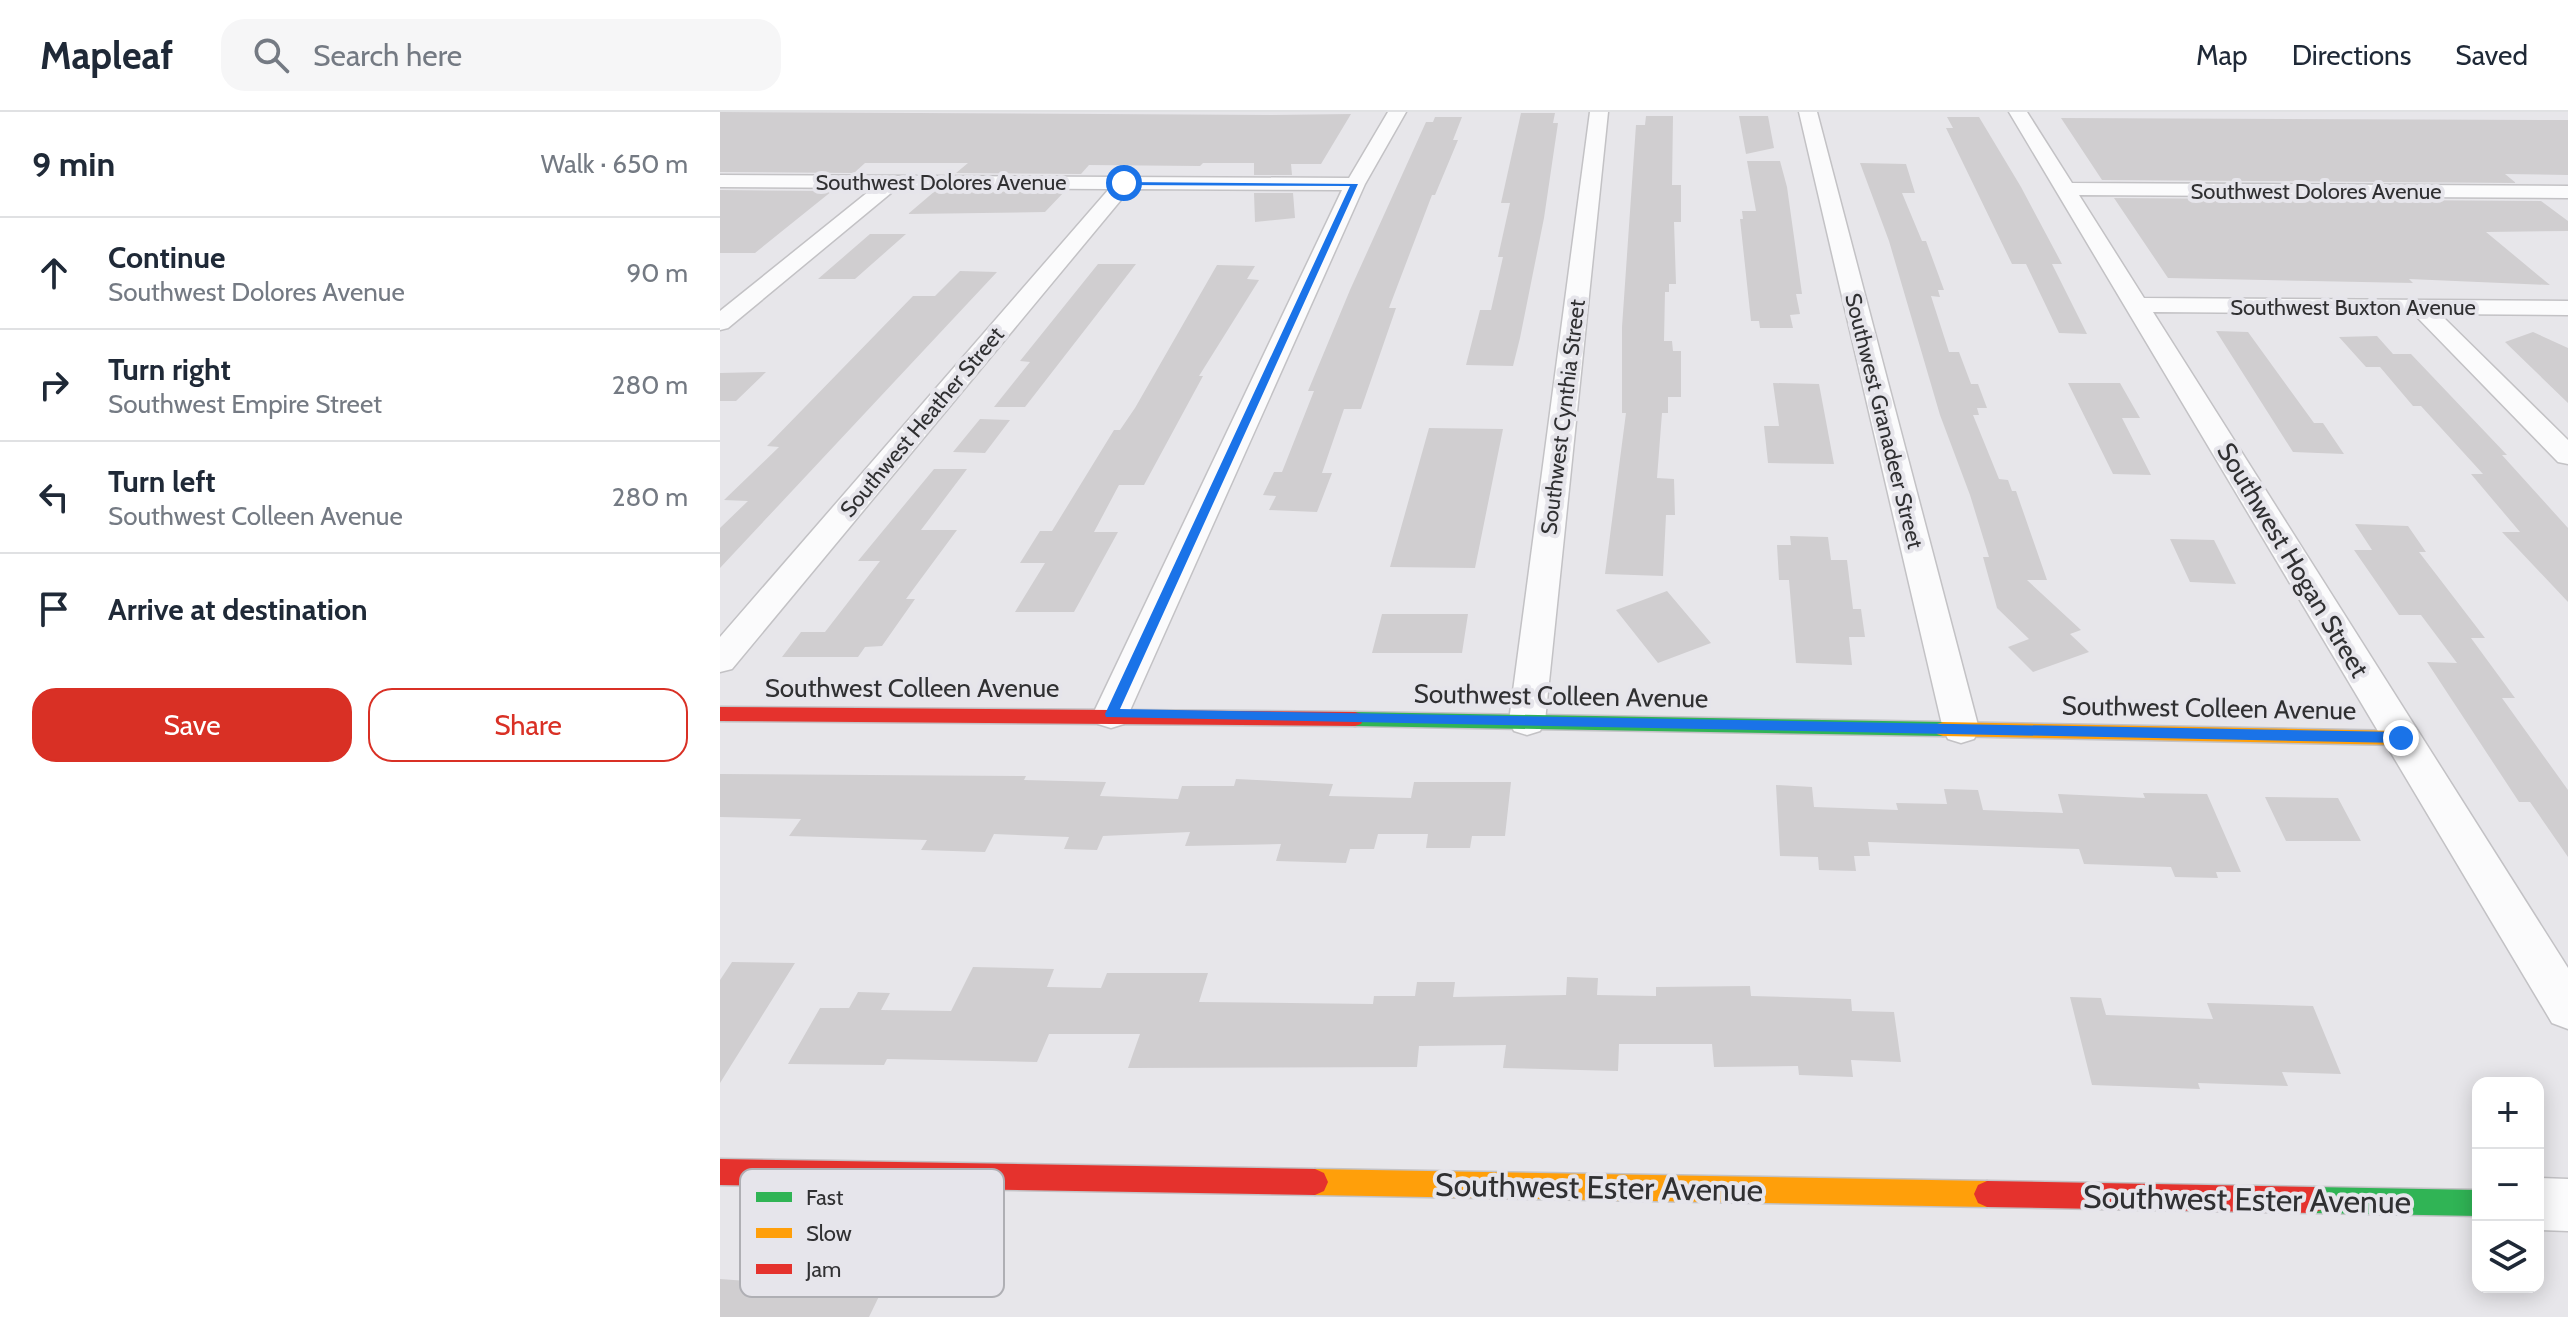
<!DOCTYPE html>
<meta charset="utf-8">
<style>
:root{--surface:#fff;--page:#f6f6f7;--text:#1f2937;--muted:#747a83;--line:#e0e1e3;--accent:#d93025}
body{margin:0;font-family:Cabin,sans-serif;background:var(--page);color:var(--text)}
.controls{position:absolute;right:24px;bottom:24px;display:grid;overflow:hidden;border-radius:16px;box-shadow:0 4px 20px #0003}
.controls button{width:72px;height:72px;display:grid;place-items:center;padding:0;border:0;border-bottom:2px solid var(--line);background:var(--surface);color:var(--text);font:40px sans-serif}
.stop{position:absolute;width:24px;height:24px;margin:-18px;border:6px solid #1a73e8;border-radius:50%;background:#fff}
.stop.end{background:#1a73e8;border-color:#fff;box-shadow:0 2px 8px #0008}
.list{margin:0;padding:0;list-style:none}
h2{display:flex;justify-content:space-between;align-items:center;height:104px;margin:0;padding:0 32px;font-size:34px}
h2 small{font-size:26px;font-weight:400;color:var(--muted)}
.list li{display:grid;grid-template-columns:52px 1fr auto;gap:24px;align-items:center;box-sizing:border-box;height:112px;padding:0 32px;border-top:2px solid var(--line)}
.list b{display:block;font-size:30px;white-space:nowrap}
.list p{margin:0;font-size:26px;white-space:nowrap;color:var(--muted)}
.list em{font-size:26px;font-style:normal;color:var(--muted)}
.actions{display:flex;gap:16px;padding:24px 32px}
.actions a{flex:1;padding:18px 0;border:2px solid var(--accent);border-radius:24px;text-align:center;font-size:28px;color:var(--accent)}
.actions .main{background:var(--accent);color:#fff}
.icon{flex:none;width:44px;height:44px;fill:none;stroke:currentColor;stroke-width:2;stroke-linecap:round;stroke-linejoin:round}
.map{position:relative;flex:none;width:1848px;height:1205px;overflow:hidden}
header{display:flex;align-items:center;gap:48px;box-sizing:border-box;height:112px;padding:0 40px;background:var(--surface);border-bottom:2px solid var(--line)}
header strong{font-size:38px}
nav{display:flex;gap:44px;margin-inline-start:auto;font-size:28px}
.search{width:560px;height:72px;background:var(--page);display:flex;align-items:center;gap:20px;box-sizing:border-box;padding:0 28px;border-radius:24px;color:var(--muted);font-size:30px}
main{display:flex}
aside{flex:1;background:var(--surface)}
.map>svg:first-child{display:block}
.building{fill:#d0ced0}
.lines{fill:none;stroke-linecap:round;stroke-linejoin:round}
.street-casing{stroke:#c3c2c5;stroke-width:3}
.fast-casing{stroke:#c3c2c5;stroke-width:3}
.slow-casing{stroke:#c3c2c5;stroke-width:3}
.jam-casing{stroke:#c3c2c5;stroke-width:3}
.street{fill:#fbfbfc;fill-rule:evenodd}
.fast{fill:#30b455;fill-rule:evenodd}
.slow{fill:#ff9f0a;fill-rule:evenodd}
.jam{fill:#e5322d;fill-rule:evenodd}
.route{fill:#1a73e8}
.labels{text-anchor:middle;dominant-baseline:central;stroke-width:8;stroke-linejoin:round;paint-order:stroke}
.far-street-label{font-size:22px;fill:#303032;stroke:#e6e5eb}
.street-label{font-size:26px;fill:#303032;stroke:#e6e5eb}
.near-street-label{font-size:32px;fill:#303032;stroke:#e6e5eb}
.key{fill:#e6e5eb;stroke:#afafb4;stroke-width:2}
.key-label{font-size:22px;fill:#303032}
</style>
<header>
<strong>Mapleaf</strong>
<div class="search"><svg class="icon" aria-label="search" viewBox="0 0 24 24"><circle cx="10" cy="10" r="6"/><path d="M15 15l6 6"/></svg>Search here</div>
<nav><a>Map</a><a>Directions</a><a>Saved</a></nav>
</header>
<main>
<aside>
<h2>9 min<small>Walk · 650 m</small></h2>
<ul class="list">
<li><svg class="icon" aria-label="ahead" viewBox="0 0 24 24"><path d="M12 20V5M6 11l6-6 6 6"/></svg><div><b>Continue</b><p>Southwest Dolores Avenue</p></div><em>90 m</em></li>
<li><svg class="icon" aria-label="right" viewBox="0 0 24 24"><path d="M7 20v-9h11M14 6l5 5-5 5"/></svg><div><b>Turn right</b><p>Southwest Empire Street</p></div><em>280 m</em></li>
<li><svg class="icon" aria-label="left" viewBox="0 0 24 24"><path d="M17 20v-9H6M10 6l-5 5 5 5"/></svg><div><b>Turn left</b><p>Southwest Colleen Avenue</p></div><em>280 m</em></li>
<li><svg class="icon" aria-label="arrive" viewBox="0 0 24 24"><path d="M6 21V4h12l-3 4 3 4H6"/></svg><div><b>Arrive at destination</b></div></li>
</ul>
<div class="actions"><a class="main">Save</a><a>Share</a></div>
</aside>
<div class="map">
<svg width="1848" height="1205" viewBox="0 0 1848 1205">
<rect width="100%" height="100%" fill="#e7e6ea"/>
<path class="building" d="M0,0l552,3 79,-1 -30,50h-30l1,11h-38v-12h-51l-3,3 -111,-1 -8,9 -125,-1 12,-10h-103l-11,10 -134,-1z
M801,1h34l-2,10h5l-14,95 -24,120 -7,28 -47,-1 14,-55h11l12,-53h-5l12,-54h-9z
M926,4h27l-1,69h9v37h-7l2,62h-7v8h-4l-1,49h8l1,10h8v46h-13v16h-6l-5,65 17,1 1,36h-9l-3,61 -58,-2 21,-161h-4v-86l14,-202h9z
M1019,4h29l6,32 -28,6z
M715,5h27l-9,23h5l-23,55h-3l-43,113h7l-35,101h-17l-22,64h10l-15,39 -48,-2 7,-14 -13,-1 11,-23h8l32,-81h-6l42,-101 76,-168h7z
M1227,5h32l42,70 41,77h-10l35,70 -28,-1 -33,-69h-14l-66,-136h7z
M1341,6l507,2v55l-63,-1 11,9 -414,-3z
M1027,49h33l7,26 15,107h-6l4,20 -10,1 3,13h-33l-1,-7h-8l-11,-102h3l-1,-8h14z
M1140,51l46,1 9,29h-13l20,48h4l18,49h-6l2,7 -9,-1 18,56h10l12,32h7l9,24h-10l2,7h-6l26,64 9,1 4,11h4l31,89h-20l54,50 -11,4 19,18 -56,20 -25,-25 21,-8 -32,-31 -14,-51h6l-19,-62 -30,-80 -51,-174z
M0,78l112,1 -77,62h-35z
M215,79l129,1 -19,20 -137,2z
M534,81h39l2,25 -40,4z
M1394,86l427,3 27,20v10l-82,1 64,53 -141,-6 4,4 -245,-5z
M150,122h36l-51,45h-37z
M378,152h38l-111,143h-31l36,-45 -10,-1z
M497,153l38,1 -8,13 12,1 -60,96h4l-59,109h-25l-25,47h24l-44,80h-59l30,-49h-25l20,-32h12l62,-101h6l15,-22z
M240,159l37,1 -277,296v-40l28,-27 -24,-1 55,-53 -12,-1 146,-150h22z
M1496,219l32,1 66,91h9l21,31 -51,-2z
M1813,220l35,16v55l-63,-61z
M1657,224l16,18h18l96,101h-5l66,73v74l-66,-70h18l-49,-58h12l-62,-68h-8l-33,-39h-14l-27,-30z
M46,260l-30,29h-16v-28z
M1053,271l46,1 15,80 -66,-1 -4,-37h15z
M1348,271h52l20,35h-18l29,57 -38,-1z
M260,307l30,1 -25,33 -32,-1z
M709,316l74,1 -28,139 -85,-1z
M214,357h33l-46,61h36l-51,69h9l-33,47 -17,1 -7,10h-76l19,-25h24l55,-71h-22z
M1635,412l53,2 18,26h-7l66,86h-14l44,60h-13l66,92v67l-38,-55h-11l-92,-140 30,1 -36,-48h-22l-45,-65h18z
M1070,424l38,1 3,23h16l6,49h8l4,28h-16l3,28 -56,-2 -7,-83h-10l-2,-35h14z
M1450,427l44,1 22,44 -46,-2z
M947,479l44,52 -53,20 -42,-53z
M662,502h86l-6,39h-90z
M0,662l306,2 -2,4 82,2 -6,14 78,3 4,-13h52l2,-7 97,5 -4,12 82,2 3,-16h97l-6,54h-33l-2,12h-44l2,-14h-50l-4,15h-24l-4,14 -70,-2 5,-17 -96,2 5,-14 -87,4 -6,14 -33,-1 5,-12 -75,-3 -9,18 -64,-2 6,-10 -138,-4 12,-17 -81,-2z
M1056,673l36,2 2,20 84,3 -2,-7 51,1 -3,-15 34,1 5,20 80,3 -5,-19 87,4 -2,-5 64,1 34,78h-25l2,6 -43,-1 -4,-10 -87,-3 -5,-15 -211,-7 2,14h-16l2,15 -37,-1 -1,-13 -38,-1z
M1545,685l73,1 23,43h-75z
M12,850l63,1 -75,120v-103z
M253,855l81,2 -7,18 54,1 6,-15h101l-9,29 174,2 1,-8h41l2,-14h38l-2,15 113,-2 1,-18 31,1 -1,17 59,1v-9l94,-1 1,10 100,3 1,12 42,1 7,50 -50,-2 2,17 -54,-2 -1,-9 -84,1 -2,-23h-93l-1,27 -115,-3 3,-23 -87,1 -2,21 -289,1 12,-34h-91l-12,28 -150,-3 -3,6 -96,-1 32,-56h29l9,-16 32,1 -9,17 70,1z
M1350,885l31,1 5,17 107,4 -6,-16 106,3 28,68 -59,-2 6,14 -90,-3 2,6 -108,-4z
M0,1167l55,4 109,3 -15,31h-149z"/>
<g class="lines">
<defs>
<path id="street" d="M668,0h18l-41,72 -241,540 -13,4 -13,-4 -5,-10 249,-524 -212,-1 -398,480 -12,3v-35l389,-448 -212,-1 -169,140 -8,2v-19l153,-123 -153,-1v-12l629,3z
M870,0h18l-63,609 -5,10 -13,4 -13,-4 -5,-10z
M1079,0h18l162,617 -5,10 -13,4 -13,-4 -5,-10z
M1289,0h18l45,71 496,3v12l-489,-3 65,103 424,3v14l-128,-1 128,126v24l-10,-2 -144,-148 -261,-2 415,656v61l-16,-6z
M1818,1066l30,1v52l-30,-1z"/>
<path id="fast" d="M635,600l588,10 6,2 3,5 -3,5 -6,2 -588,-10 -6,-2 -3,-5 3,-5z
M1594,1075l164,3v26l-164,-3 -9,-4 -4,-9 4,-9z"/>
<path id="slow" d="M1223,610l458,9 6,2 3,5 -3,5 -6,2 -458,-9 -6,-2 -3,-5 3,-5z
M595,1057l672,12 9,4 4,9 -4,9 -9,4 -672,-12 -9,-4 -4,-9 4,-9z"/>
<path id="jam" d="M0,595l635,5 6,2 3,5 -3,5 -6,2 -635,-5z
M0,1047l595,10 9,4 4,9 -4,9 -9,4 -595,-10z
M1267,1069l327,6 9,4 4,9 -4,9 -9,4 -327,-6 -9,-4 -4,-9 4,-9z"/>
</defs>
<use href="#street" class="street-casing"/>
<use href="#fast" class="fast-casing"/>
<use href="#slow" class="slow-casing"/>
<use href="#jam" class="jam-casing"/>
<use href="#street" class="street"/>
<use href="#fast" class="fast"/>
<use href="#slow" class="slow"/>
<use href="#jam" class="jam"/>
</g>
<path class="route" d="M402,70l236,2 -238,525 1281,23 6,6 -6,5 -1295,-26 -1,-3 245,-528 -226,-1z"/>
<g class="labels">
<g class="far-street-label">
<text x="221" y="70">Southwest Dolores Avenue</text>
<text x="1596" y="79">Southwest Dolores Avenue</text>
<text x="1633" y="195">Southwest Buxton Avenue</text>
<text transform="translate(843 305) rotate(-83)">Southwest Cynthia Street</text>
<text transform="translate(1164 309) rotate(76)">Southwest Granadeer Street</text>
<text transform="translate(202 310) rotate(-50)">Southwest Heather Street</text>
</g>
<g class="street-label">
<text transform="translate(1573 448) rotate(59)">Southwest Hogan Street</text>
<text x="192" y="576">Southwest Colleen Avenue</text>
<text transform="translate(841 584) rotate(1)">Southwest Colleen Avenue</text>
<text transform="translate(1489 596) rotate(1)">Southwest Colleen Avenue</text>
</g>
<g class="near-street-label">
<text transform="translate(879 1075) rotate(1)">Southwest Ester Avenue</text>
<text transform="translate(1527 1087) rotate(1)">Southwest Ester Avenue</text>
</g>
</g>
<rect x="20" y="1057" width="264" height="128" rx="12" class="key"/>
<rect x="36" y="1080" width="36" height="10" fill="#30b455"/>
<rect x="36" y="1116" width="36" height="10" fill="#ff9f0a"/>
<rect x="36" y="1152" width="36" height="10" fill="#e5322d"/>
<g class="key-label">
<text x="86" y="1093">Fast</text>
<text x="86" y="1129">Slow</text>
<text x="86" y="1165">Jam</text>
</g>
</svg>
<div class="controls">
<button>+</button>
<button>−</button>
<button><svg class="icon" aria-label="layers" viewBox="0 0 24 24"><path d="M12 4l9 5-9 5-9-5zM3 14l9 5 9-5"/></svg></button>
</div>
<div class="stop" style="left:404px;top:71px"></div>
<div class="stop end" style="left:1681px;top:626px"></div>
</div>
</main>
